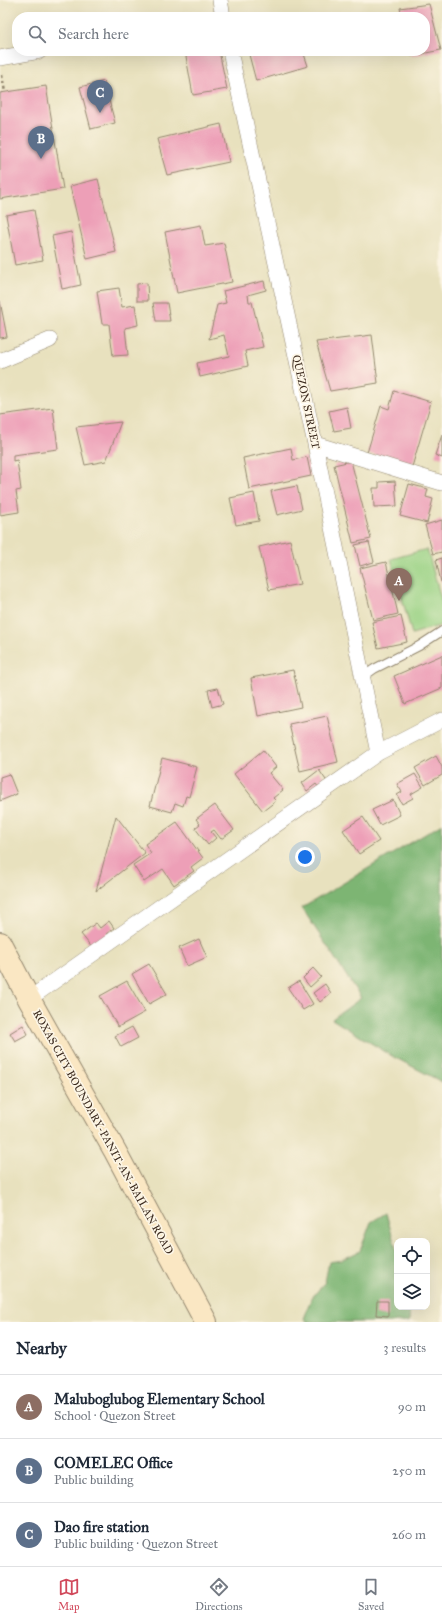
<!DOCTYPE html>
<meta charset="utf-8">
<style>
:root{--surface:#fff;--page:#f2f2f3;--text:#1f2937;--muted:#747a83;--line:#e0e1e3;--accent:#d1495b}
body{margin:0;font-family:"IM FELL Great Primer",serif;background:var(--page);color:var(--text)}
.controls{position:absolute;right:12px;bottom:12px;display:grid;overflow:hidden;border-radius:8px;box-shadow:0 4px 16px #0002}
.controls button{width:36px;height:36px;display:grid;place-items:center;padding:0;border:0;border-bottom:1px solid var(--line);background:var(--surface);color:var(--text);font:20px sans-serif}
.you{position:absolute;left:305px;top:857px;width:14px;height:14px;margin:-10px;border:3px solid #fff;border-radius:50%;background:#1a73e8;box-shadow:0 0 0 6px #1a73e833}
.badge{display:grid;place-items:center;width:26px;height:26px;border-radius:50%;background:var(--accent);color:#fff;font-size:13px;font-weight:700}
.pin{position:absolute;translate:-50% -33px;filter:drop-shadow(0 1px 2px #0008)}
.pin::after{content:'';position:absolute;top:21px;width:14px;height:12px;background:inherit;clip-path:polygon(0 0,100% 0,50% 100%)}
.list{margin:0;padding:0;list-style:none}
h2{display:flex;justify-content:space-between;align-items:center;height:52px;margin:0;padding:0 16px;font-size:17px}
h2 small{font-size:13px;font-weight:400;color:var(--muted)}
.list li{display:grid;grid-template-columns:26px 1fr auto;gap:12px;align-items:center;box-sizing:border-box;height:64px;padding:0 16px;border-top:1px solid var(--line)}
.list b{display:block;font-size:15px;white-space:nowrap}
.list p{margin:0;font-size:13px;white-space:nowrap;color:var(--muted)}
.list em{font-size:13px;font-style:normal;color:var(--muted)}
.icon{flex:none;width:22px;height:22px;fill:none;stroke:currentColor;stroke-width:2;stroke-linecap:round;stroke-linejoin:round}
.map{position:relative;flex:none;width:442px;height:1322px;overflow:hidden}
.search{position:absolute;background:var(--surface);box-shadow:0 4px 16px #0002;left:12px;right:12px;top:12px;height:44px;display:flex;align-items:center;gap:10px;box-sizing:border-box;padding:0 14px;border-radius:16px;color:var(--muted);font-size:15px}
.sheet{height:244px;background:var(--surface)}
nav{display:flex;justify-content:space-around;align-items:center;box-sizing:border-box;height:56px;border-top:1px solid var(--line);background:var(--surface);font-size:11px;color:var(--muted)}
nav a{display:grid;justify-items:center;gap:2px}
nav .on{color:var(--accent)}
.map>svg:first-child{display:block}
.green{fill:#9cd386;stroke:#6c7e52}
.forest{fill:#7db573;stroke:#5c7048}
.building{fill:#ed9fb7}
.lines{fill:none;stroke-linecap:round;stroke-linejoin:round}
.lane-casing{stroke:#92866e;stroke-width:10}
.street-casing{stroke:#92866e;stroke-width:16}
.secondary-casing{stroke:#92866e;stroke-width:24}
.path{stroke:#92866e;stroke-width:2.5;stroke-dasharray:3 3;stroke-linecap:butt}
.lane{stroke:#fff;stroke-width:8}
.street{stroke:#fff;stroke-width:15}
.secondary{stroke:#fae7c3;stroke-width:22}
.labels{text-anchor:middle;dominant-baseline:central;stroke-width:3.5;stroke-linejoin:round;paint-order:stroke}
.street-label{font-size:11px;fill:#3b2a1e;stroke:#fcf5e5}
</style>
<div class="map">
<svg width="442" height="1322" viewBox="0 0 442 1322">
<rect width="100%" height="100%" fill="#fcf5e5"/>
<filter id="ink" filterUnits="userSpaceOnUse"><feTurbulence type="fractalNoise" baseFrequency=".025" numOctaves="2"/><feDisplacementMap in="SourceGraphic" scale="8" xChannelSelector="R" yChannelSelector="G"/><feConvolveMatrix kernelMatrix="1 2 1 2 8 2 1 2 1" color-interpolation-filters="sRGB"/></filter>
<filter id="wash" filterUnits="userSpaceOnUse"><feTurbulence type="fractalNoise" baseFrequency=".012" numOctaves="4" result="noise"/><feDisplacementMap in="SourceGraphic" scale="16" xChannelSelector="R" yChannelSelector="G"/><feGaussianBlur stdDeviation="0.9" result="paint"/><feColorMatrix in="noise" values="0 0 0 0 0 0 0 0 0 0 0 0 0 0 0 0 0 1.4 0 .05"/><feComposite in="paint" operator="in"/></filter>
<g filter="url(#wash)">
<rect width="100%" height="100%" fill="#e8e1be"/>
<path class="green" d="M427,549l15,53v23l-30,9 -21,-75z"/>
<path class="forest" d="M442,824v258l-50,-26 -60,-37 29,-21 -59,-90z
M386,1213l11,40v54h13l-1,15h-102l-3,-3 7,-20 14,-17 4,-20 12,-2 19,-9 11,-29z"/>
<g id="blocks">
<path class="building" d="M429,4l12,46 -30,6 -1,-5h15v-34h-23l-2,-9z
M185,51h34l8,38 -34,6z
M248,51h55l5,15 -52,15z
M104,81l11,42 -24,6 -11,-42z
M46,86l17,103 -63,10v-106z
M221,124l8,38 -62,13 -10,-36z
M98,179l18,73 -29,7 -17,-73z
M34,210l9,50 -28,5 -9,-50z
M201,225l4,21 19,-3 8,39 -55,11 -12,-61z
M71,232l10,53 -19,4 -10,-53z
M264,281l2,9 -18,5 1,7h3l11,45 -18,4 3,15 -48,11 -3,-14 32,-7 -5,-21 -15,4 8,-34 9,-2 -3,-12z
M147,283l1,18h-11v-17z
M119,288l3,19 13,-2 3,20 -13,3 3,27 -15,1 -4,-32h-7l-5,-33z
M0,301l7,36 -7,1z
M153,303h14l3,18h-14z
M372,335l6,48 -48,8 -14,-49z
M394,391l37,11 -19,65 -45,-14 14,-47 8,3z
M347,407l4,21 -17,3 -5,-20z
M53,408l5,41 -45,6v6l4,-1 4,30 -5,1 3,21 -19,3v-100z
M121,422l-15,39 -21,4 -9,-38z
M442,435v23l-7,-3z
M291,448l2,12 14,-3 4,19 -62,13 -6,-31z
M351,461l20,78 -18,4 -19,-78z
M395,481l2,25 -23,1 -1,-19h6v-6z
M409,484l19,5 -2,8 7,2 -6,24 -27,-7z
M297,486l5,23 -25,6 -6,-24z
M254,493l5,28 -23,4 -6,-27z
M442,520v32l-9,2 -8,-29z
M290,540l10,44 -31,6 -10,-43z
M369,542l5,20 -14,4 -5,-21z
M442,558v24h-1l-5,-22z
M386,562l12,52 -25,6 -13,-52z
M401,616l6,26 -29,6 -6,-26z
M442,655v33l-37,16 -11,-28z
M293,670l8,37 -43,9 -7,-38z
M218,688l5,16 -11,3 -4,-17z
M327,716l11,46 -38,9 -11,-47z
M263,750l13,17 -7,6 14,17 -10,8 3,3 -13,10 -29,-37z
M436,756l6,11v8l-17,10 -10,-17z
M162,758l35,9 -8,30 -3,-1 -3,10 -8,-3 -3,9 -22,-6z
M319,770l9,13 -8,6 -4,-5 -9,7 -5,-8z
M9,774l8,20 -17,7v-24z
M415,774l8,13 -12,7 2,4 -11,6 -5,-9 5,-3 -5,-8z
M393,800l7,15 -20,10 -8,-15z
M215,805l19,25 -13,9 -7,-9 -3,2 5,6 -8,7 -13,-17 5,-4 -4,-5z
M116,816l29,37 -49,38z
M363,817l16,24 -20,13 -16,-24z
M177,822l26,36 -12,9 3,4 -20,14 -11,-16 -19,13 -11,-17 18,-12 -6,-9z
M109,921l5,7 -8,6 2,3 -15,12 -12,-15 15,-11 4,5z
M199,939l8,18 -20,9 -8,-18z
M149,964l18,30 -18,10 -17,-30z
M313,968l8,9 -11,10 -7,-9z
M127,981l18,31 -27,15 -18,-31z
M299,981l14,23 -10,6 -15,-22z
M325,984l6,9 -11,9 -7,-9z
M23,1025l5,9 -13,7 -5,-8z
M132,1027l6,11 -17,9 -6,-11z
M377,1301h11v15l-12,-1z"/>
</g>
</g>
<g filter="url(#ink)">
<use href="#blocks" fill-opacity="0" stroke="#92866e" stroke-width="1"/>
<g class="lines">
<defs>
<path id="lane" d="M363,677l11,-8 45,-23 23,-15"/>
<path id="street" d="M220,0l3,17
M230,51l85,393 63,309
M0,58l40,-7
M0,361l50,-21
M315,444l127,39
M29,999l349,-246 64,-33"/>
<path id="secondary" d="M0,943l29,56 86,152 91,171"/>
</defs>
<use href="#lane" class="lane-casing"/>
<use href="#street" class="street-casing"/>
<use href="#secondary" class="secondary-casing"/>
<path class="path" d="M2,75l3,17"/>
<use href="#lane" class="lane"/>
<use href="#street" class="street"/>
<use href="#secondary" class="secondary"/>
</g>
</g>
<g class="labels">
<g class="street-label">
<text transform="translate(306 402) rotate(78)">QUEZON STREET</text>
<text transform="translate(103 1132) rotate(61)">ROXAS CITY BOUNDARY-PANIT-AN-BAILAN ROAD</text>
</g>
</g>
</svg>
<div class="controls">
<button><svg class="icon" aria-label="locate" viewBox="0 0 24 24"><circle cx="12" cy="12" r="6"/><path d="M12 2v4M12 18v4M2 12h4M18 12h4"/></svg></button>
<button><svg class="icon" aria-label="layers" viewBox="0 0 24 24"><path d="M12 4l9 5-9 5-9-5zM3 14l9 5 9-5"/></svg></button>
</div>
<div class="you"></div>
<div class="pin badge" style="left:399px;top:601px;background:#8d6e63">A</div>
<div class="pin badge" style="left:41px;top:159px;background:#5c6f8a">B</div>
<div class="pin badge" style="left:100px;top:113px;background:#5c6f8a">C</div>
<div class="search"><svg class="icon" aria-label="search" viewBox="0 0 24 24"><circle cx="10" cy="10" r="6"/><path d="M15 15l6 6"/></svg>Search here</div>
</div>
<section class="sheet">
<h2>Nearby<small>3 results</small></h2>
<ul class="list">
<li><span class="badge" style="background:#8d6e63">A</span><div><b>Maluboglubog Elementary School</b><p>School · Quezon Street</p></div><em>90 m</em></li>
<li><span class="badge" style="background:#5c6f8a">B</span><div><b>COMELEC Office</b><p>Public building</p></div><em>250 m</em></li>
<li><span class="badge" style="background:#5c6f8a">C</span><div><b>Dao fire station</b><p>Public building · Quezon Street</p></div><em>260 m</em></li>
</ul>
</section>
<nav>
<a class="on"><svg class="icon" aria-label="map" viewBox="0 0 24 24"><path d="M3 6l6-2 6 2 6-2v14l-6 2-6-2-6 2zM9 4v14M15 6v14"/></svg>Map</a>
<a><svg class="icon" aria-label="directions" viewBox="0 0 24 24"><path d="M12 3l9 9-9 9-9-9zM9 14v-3h6M13 9l2 2-2 2"/></svg>Directions</a>
<a><svg class="icon" aria-label="saved" viewBox="0 0 24 24"><path d="M7 4h10v16l-5-4-5 4z"/></svg>Saved</a>
</nav>
